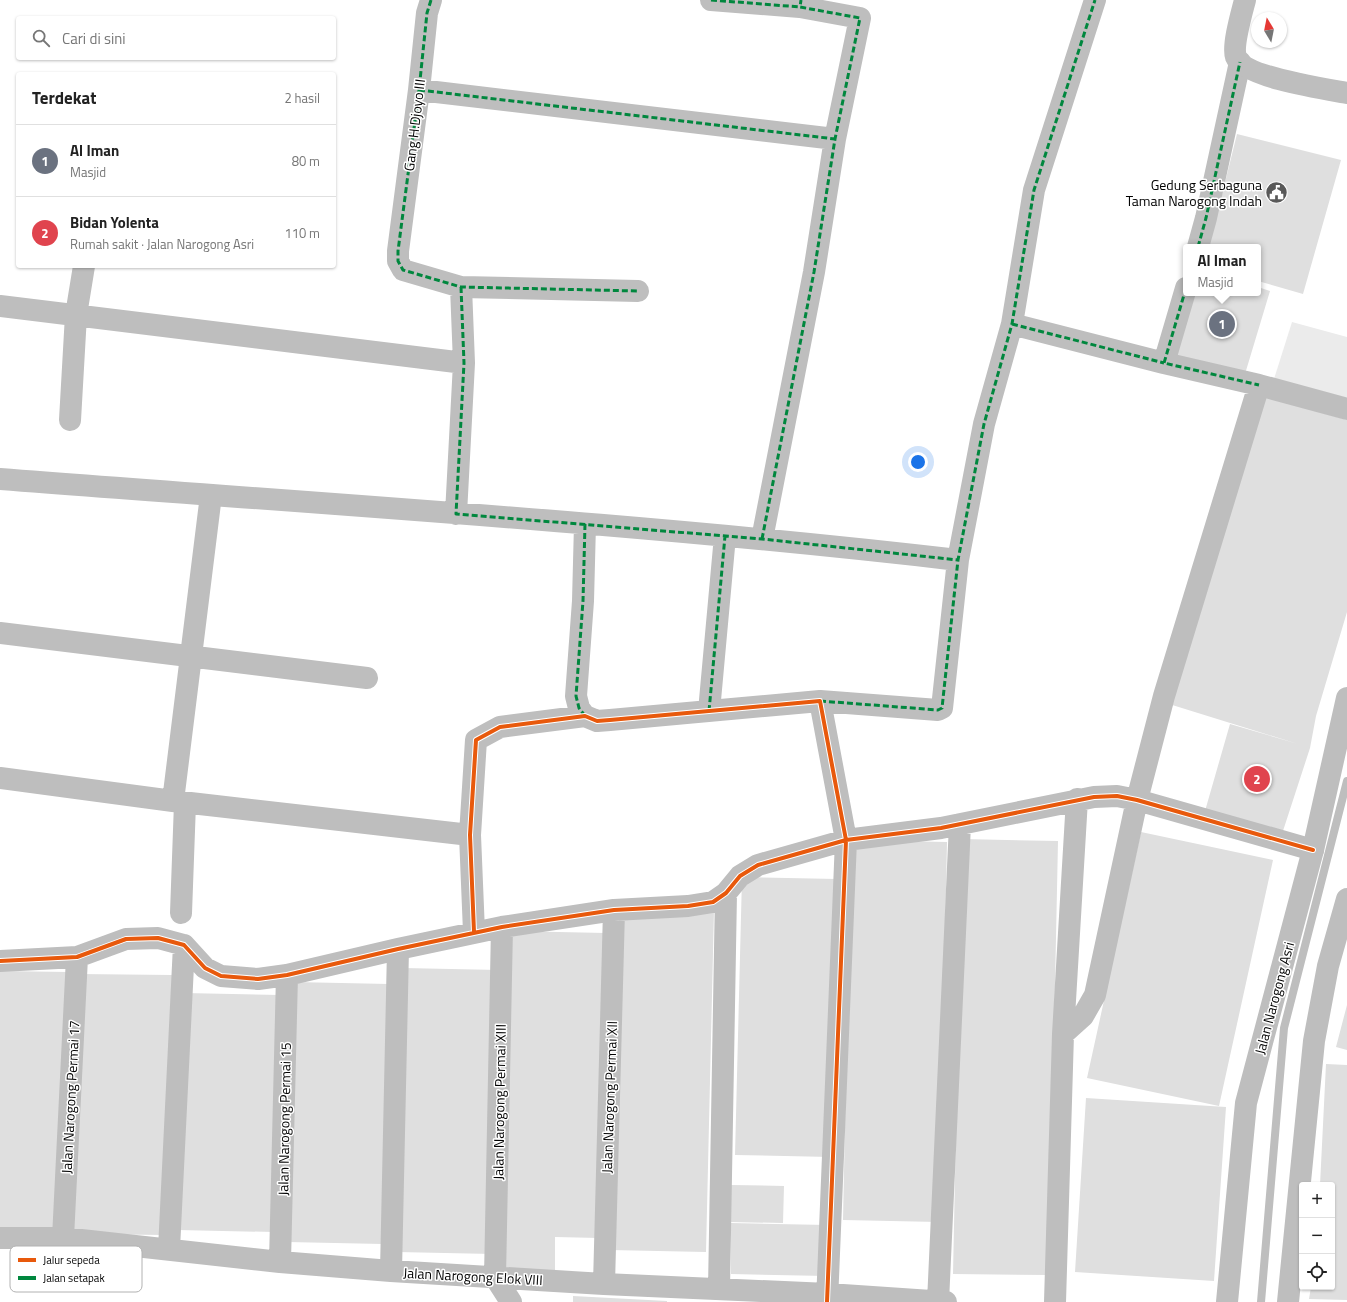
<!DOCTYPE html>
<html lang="id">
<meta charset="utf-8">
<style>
:root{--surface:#fff;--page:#f2f2f2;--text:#222;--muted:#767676;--line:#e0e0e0;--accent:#7c3aed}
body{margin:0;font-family:"Titillium Web",sans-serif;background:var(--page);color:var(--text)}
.controls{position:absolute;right:12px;bottom:12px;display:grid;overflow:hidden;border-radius:4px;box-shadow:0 1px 3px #0004}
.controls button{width:36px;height:36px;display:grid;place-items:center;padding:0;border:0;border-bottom:1px solid var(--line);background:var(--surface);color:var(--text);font:20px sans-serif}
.compass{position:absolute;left:1251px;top:12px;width:36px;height:36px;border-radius:50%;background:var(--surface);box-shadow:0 1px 3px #0004;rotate:350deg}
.you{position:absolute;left:918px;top:462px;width:14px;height:14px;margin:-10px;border:3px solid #fff;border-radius:50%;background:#1a73e8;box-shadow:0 0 0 6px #1a73e833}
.badge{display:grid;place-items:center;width:26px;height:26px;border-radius:50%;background:var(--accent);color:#fff;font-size:13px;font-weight:700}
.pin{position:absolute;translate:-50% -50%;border:2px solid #fff;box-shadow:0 1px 4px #0006}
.popup{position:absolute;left:1183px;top:244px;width:78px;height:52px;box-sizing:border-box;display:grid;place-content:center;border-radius:4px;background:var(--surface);filter:drop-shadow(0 1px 3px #0005);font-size:13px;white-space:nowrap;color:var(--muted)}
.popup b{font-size:15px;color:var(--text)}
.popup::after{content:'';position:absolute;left:50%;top:100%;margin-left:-8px;border:8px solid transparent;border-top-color:var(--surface)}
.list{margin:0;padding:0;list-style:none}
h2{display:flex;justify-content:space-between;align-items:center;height:52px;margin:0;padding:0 16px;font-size:17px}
h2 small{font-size:13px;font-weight:400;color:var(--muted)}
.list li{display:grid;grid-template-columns:26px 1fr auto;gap:12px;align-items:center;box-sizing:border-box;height:72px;padding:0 16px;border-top:1px solid var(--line)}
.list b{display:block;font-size:15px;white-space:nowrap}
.list p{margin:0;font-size:13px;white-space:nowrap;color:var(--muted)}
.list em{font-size:13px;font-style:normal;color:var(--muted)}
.icon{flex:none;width:22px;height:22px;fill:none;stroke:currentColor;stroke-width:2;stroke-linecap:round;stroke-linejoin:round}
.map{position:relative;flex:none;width:1347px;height:1302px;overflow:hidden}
.search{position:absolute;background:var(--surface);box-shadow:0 1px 3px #0004;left:16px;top:16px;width:320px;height:44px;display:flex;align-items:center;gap:10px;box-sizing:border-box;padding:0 14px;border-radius:4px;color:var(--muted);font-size:15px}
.panel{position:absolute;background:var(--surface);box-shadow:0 1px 3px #0004;left:16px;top:72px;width:320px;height:196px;border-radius:4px}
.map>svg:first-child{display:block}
.green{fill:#ebebeb}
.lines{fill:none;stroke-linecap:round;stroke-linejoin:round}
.stream{stroke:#bebebe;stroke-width:8}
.building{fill:#dfdfdf}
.minor{stroke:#bebebe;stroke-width:22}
.tertiary{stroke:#bebebe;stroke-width:22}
.quiet{stroke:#00873e;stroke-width:3;stroke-dasharray:6 3;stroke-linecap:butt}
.cycleway-casing{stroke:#fff;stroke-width:6}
.cycleway{stroke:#e8590c;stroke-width:4}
.labels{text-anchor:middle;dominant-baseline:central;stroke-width:3;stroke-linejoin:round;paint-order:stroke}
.street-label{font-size:14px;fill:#000;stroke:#fff}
.poi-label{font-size:14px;fill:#000;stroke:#fff;text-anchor:end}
.key{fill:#fff;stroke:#b2b2b2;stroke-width:1}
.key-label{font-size:11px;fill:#000}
</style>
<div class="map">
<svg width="1347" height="1302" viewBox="0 0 1347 1302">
<rect width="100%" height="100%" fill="#fff"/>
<path class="green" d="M1292,322l55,15v61l-73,-19z"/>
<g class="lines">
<path class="stream" d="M1261,1302l23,-274 63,-247"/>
</g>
<path class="building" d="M1237,134l104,26 -38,134 -45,-13v-34h-49z
M1258,287l12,4 -25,83 -72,-16 19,-65h66z
M1260,395l87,25v192l-31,104 -6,32 -28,86 -77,-23 25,-87 68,20 -129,-40z
M1141,832l132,28 -54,246 -132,-28z
M962,839l96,2 -9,434 -96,-1z
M851,840l96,2 -8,380 -96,-2z
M742,877l95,2 -6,278 -96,-2z
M714,910l-8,342 -96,-2 9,-337z
M510,931l96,2 -7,305 -44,-1v37l-53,-1z
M403,968l96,2 -6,284 -96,-2z
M0,971l68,1 -11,260 -57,-1z
M78,974l94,1 -6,260 -96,-1z
M293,982l96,2 -6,260 -96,-2z
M184,993l96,2 -6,237 -96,-2z
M1347,1005v45l-11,-3z
M1326,1064l21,1v235l-38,-1 2,-12h21v-102h-12z
M1086,1098l140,9 -12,174 -139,-9z
M731,1185l53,1 -1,37 -53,-1z
M731,1223l97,2 -1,51 -96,-2z
M573,1296l94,5v1h-94z"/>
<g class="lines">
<path class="minor" d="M431,0l-4,13 -8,77 -21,161v10l5,9 58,17 177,4
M711,0l89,7
M419,90l416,49
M1198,247l8,-29 34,-156
M1186,288l-22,75 95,22 88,24
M0,306l464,57
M1012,324l152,39
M70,420l6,-105 8,-49
M0,479c319,25 640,44 958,81
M456,514l8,-151 -3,-76
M585,524l-2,77 -7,95 3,12 6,8
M762,539l52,-267 21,-133 25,-121 -60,-11 1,-7
M0,633l367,45
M820,701l118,9 4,-2 16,-148 26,-136 28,-100 22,-134 61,-190
M709,711l16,-175
M0,778l173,23 38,-306
M173,801l297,34
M181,913l4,-110
M502,927l-7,350 16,25
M474,932l-4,-97 6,-95 24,-13 85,-11 12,5 13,-1 210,-19 26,139 -19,462
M0,961l77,-4 49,-18 32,-1 26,7 21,23 16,8 37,3 29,-4 111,-26 104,-22 112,-17 74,-4 25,-4 13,-9 14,-17 18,-11 88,-25 95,-12 153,-31 23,-1 20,4 176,50
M1063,1034l20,-18 12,-21 42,-195 27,-104 95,-311
M0,1238h63l217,24 111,9 213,13 224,10 118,8
M63,1238l14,-281
M169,1249l15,-304
M280,1262l7,-287
M391,1271l7,-322
M604,1284l10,-374
M719,1289l7,-396
M938,1302l22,-478
M1055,1302l8,-268 14,-235"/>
<path class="tertiary" d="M1245,0c-3,12 -13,46 -9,57 8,20 89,32 111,36
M1227,1302l19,-199 67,-253 34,-152
M1288,1302l26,-261 14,-75 19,-67"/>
<path class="quiet" d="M431,0l-4,13 -8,77 -21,161v10l5,9 58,17 177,4
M711,0l89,7
M419,90l416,49
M1198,247l8,-29 34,-156
M461,287l3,76 -8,151 306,25 196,21
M1186,288l-22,75 95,22
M1012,324l152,39
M585,524l-2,77 -7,95 3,12 6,8
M762,539l52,-267 21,-133 25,-121 -60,-11 1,-7
M820,701l118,9 4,-2 16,-148 26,-136 28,-100 22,-134 61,-190
M709,711l16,-175"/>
<defs>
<path id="cycleway" d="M474,932l-4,-97 6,-95 24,-13 85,-11 12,5 13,-1 210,-19 26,139 -19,462
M0,961l77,-4 49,-18 32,-1 26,7 21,23 16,8 37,3 29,-4 111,-26 104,-22 112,-17 74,-4 25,-4 13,-9 14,-17 18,-11 88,-25 95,-12 153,-31 23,-1 20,4 176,50"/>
</defs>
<use href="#cycleway" class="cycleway-casing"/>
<use href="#cycleway" class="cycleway"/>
</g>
<defs>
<symbol id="civic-disc" viewBox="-11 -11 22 22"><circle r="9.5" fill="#595959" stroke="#fff"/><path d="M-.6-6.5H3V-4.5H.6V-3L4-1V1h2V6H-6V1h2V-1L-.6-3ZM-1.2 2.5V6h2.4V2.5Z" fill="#fff"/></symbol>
</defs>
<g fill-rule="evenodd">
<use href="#civic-disc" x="1264" y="180" width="25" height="25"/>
</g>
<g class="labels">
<g class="street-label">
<text transform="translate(414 125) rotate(-83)">Gang H.Djoyo III</text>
<text transform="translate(1274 998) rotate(-75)">Jalan Narogong Asri</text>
<text transform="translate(70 1097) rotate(-87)">Jalan Narogong Permai 17</text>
<text transform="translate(609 1097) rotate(-88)">Jalan Narogong Permai XII</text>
<text transform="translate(499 1102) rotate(-89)">Jalan Narogong Permai XIII</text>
<text transform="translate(284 1119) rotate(-89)">Jalan Narogong Permai 15</text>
<text transform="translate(473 1276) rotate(3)">Jalan Narogong Elok VIII</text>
</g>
<g class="poi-label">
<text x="1262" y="184">Gedung Serbaguna<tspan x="1262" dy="16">Taman Narogong Indah</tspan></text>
</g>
</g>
<rect x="10" y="1246" width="132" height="46" rx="6" class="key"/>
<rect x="18" y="1258" width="18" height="4" fill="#e8590c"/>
<rect x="18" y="1276" width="18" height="4" fill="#00873e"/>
<g class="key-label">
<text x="43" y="1264">Jalur sepeda</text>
<text x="43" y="1282">Jalan setapak</text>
</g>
</svg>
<div class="controls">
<button>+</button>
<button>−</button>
<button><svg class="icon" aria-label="locate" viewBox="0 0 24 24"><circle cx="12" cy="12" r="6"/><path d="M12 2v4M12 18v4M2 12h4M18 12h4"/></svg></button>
</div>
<svg class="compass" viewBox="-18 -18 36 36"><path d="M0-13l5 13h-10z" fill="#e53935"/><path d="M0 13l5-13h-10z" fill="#767676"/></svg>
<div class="you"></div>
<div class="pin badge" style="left:1222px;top:324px;background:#6b7280">1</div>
<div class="popup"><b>Al Iman</b>Masjid</div>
<div class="pin badge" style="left:1257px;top:779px;background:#e0444e">2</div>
<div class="search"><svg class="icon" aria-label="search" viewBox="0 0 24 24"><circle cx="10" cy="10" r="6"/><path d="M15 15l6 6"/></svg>Cari di sini</div>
<section class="panel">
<h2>Terdekat<small>2 hasil</small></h2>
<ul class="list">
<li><span class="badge" style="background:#6b7280">1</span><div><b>Al Iman</b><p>Masjid</p></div><em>80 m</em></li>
<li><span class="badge" style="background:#e0444e">2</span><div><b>Bidan Yolenta</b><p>Rumah sakit · Jalan Narogong Asri</p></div><em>110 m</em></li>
</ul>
</section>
</div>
